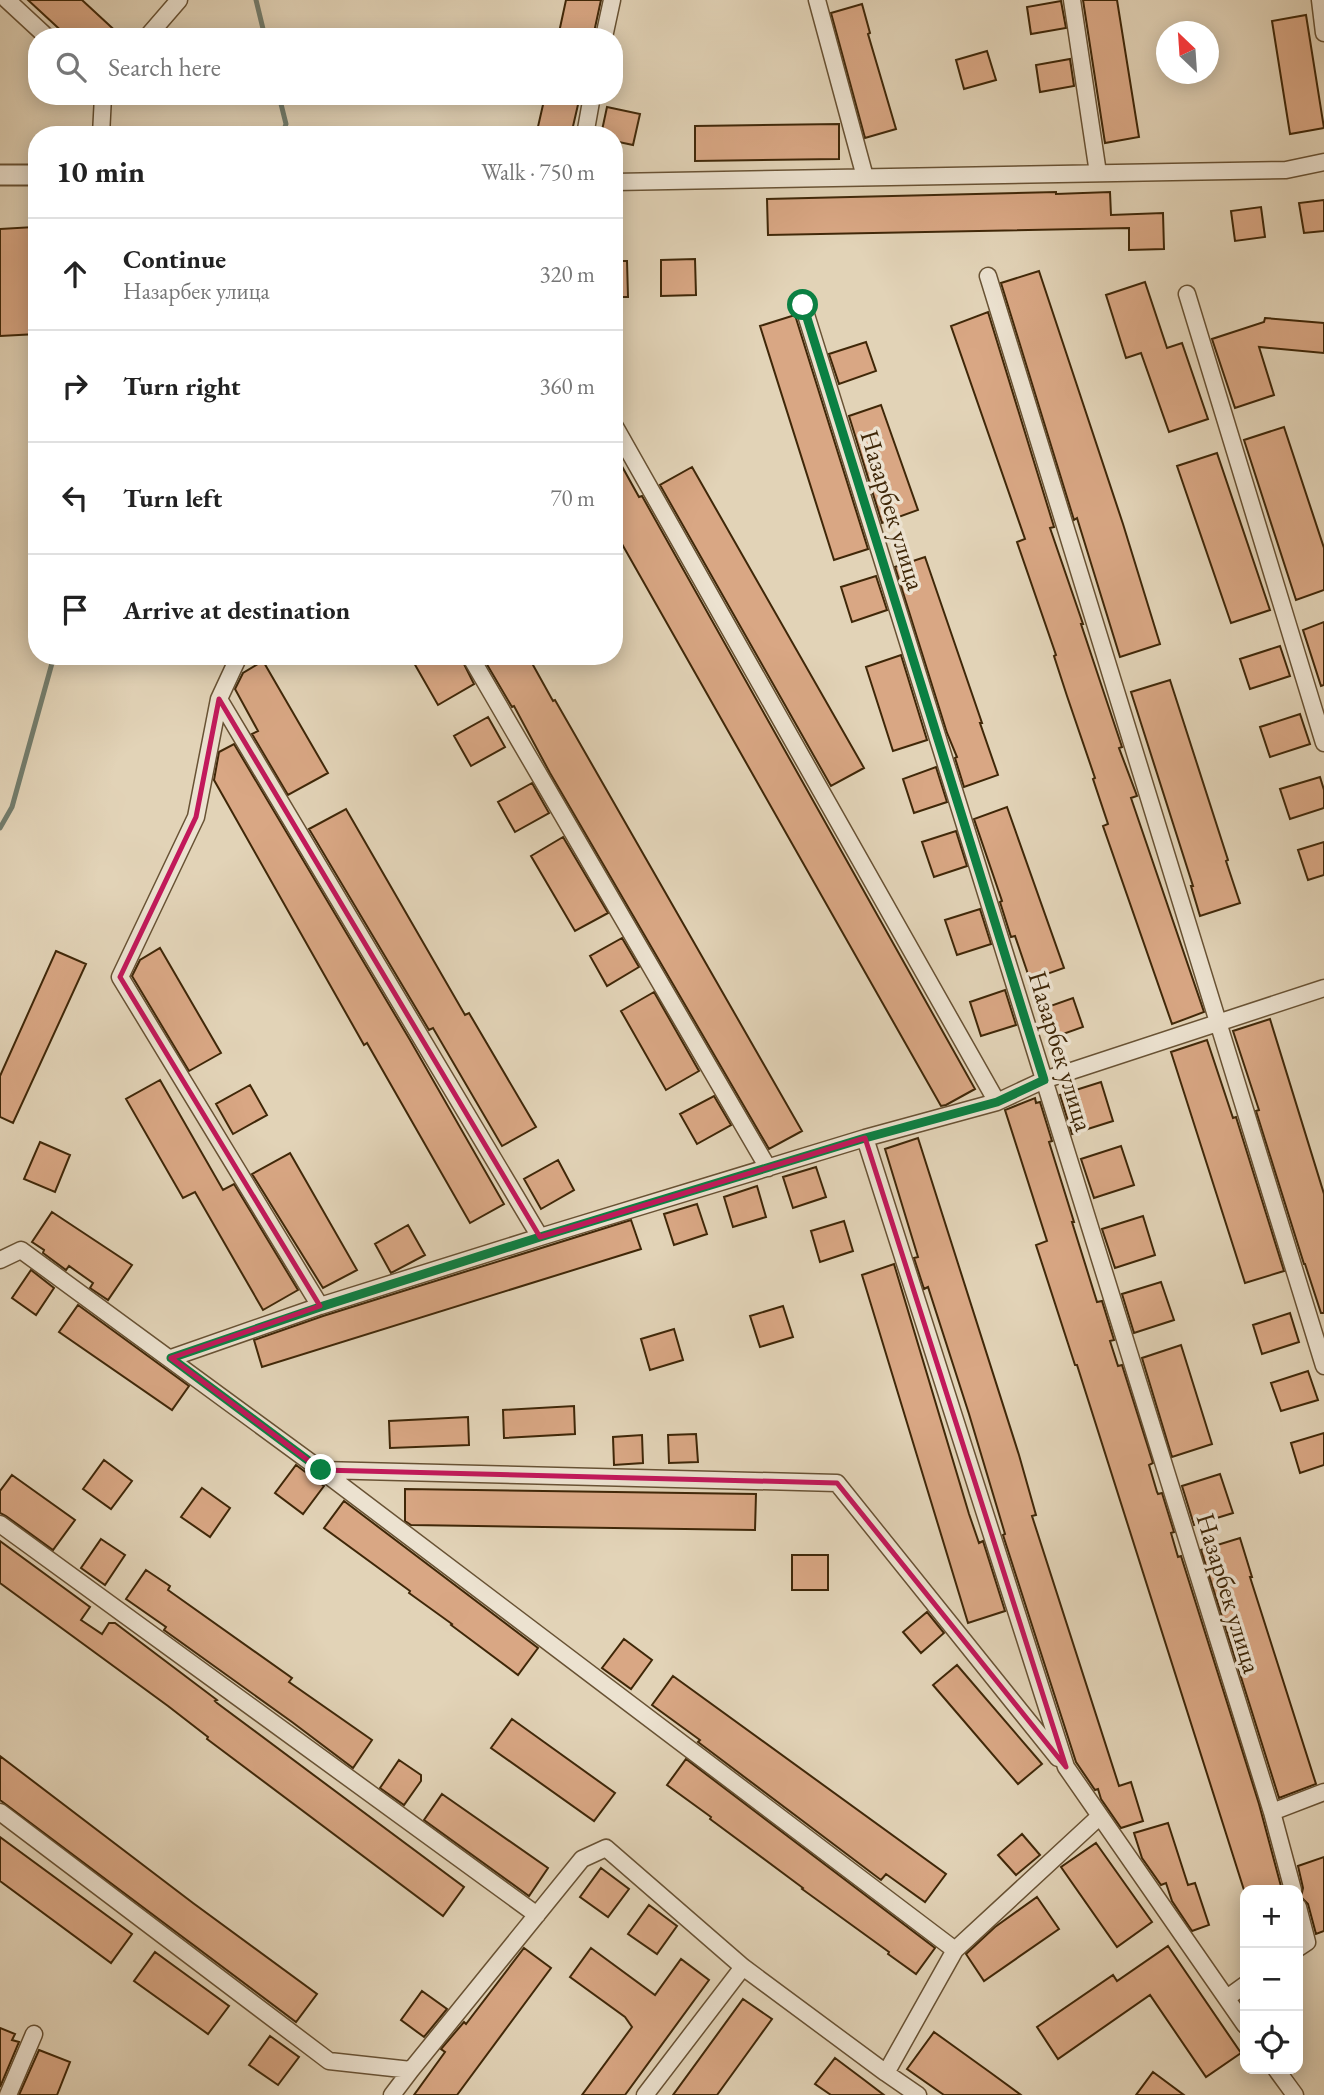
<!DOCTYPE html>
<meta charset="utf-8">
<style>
:root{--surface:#fff;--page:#f2f2f2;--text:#222;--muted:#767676;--line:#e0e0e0}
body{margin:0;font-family:"EB Garamond",serif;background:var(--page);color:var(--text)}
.controls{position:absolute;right:21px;bottom:21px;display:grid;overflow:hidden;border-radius:14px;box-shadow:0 4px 18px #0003}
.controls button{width:63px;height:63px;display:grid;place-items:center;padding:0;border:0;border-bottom:2px solid var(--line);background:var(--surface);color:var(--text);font:35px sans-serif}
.compass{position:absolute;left:1156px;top:21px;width:63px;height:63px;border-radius:50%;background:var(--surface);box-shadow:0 4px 18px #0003;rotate:335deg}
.stop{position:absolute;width:21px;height:21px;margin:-16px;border:5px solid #0b8043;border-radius:50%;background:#fff}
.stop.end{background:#0b8043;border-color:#fff;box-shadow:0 2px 7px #0008}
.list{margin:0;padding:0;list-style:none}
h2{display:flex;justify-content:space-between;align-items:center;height:91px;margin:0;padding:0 28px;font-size:30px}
h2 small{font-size:23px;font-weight:400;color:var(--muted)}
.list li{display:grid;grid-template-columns:46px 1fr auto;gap:21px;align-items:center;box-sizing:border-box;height:112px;padding:0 28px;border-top:2px solid var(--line)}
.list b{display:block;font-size:26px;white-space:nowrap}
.list p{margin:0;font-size:23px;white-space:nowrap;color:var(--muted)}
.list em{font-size:23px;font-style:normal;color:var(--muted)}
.icon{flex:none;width:38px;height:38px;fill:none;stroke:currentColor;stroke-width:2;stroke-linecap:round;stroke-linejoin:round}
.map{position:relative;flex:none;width:1324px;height:2095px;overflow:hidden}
.search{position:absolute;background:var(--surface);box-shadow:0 4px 18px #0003;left:28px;top:28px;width:595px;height:77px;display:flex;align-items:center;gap:18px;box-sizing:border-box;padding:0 24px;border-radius:28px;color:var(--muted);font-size:26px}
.panel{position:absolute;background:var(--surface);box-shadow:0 4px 18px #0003;left:28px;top:126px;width:595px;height:539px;border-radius:28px}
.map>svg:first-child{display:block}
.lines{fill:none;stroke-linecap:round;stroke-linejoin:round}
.stream{stroke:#737d6d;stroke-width:5}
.building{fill:#d9a784;stroke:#3f2708;stroke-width:2}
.minor-casing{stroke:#685234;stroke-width:19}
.tertiary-casing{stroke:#685234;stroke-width:23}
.minor{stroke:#ece2d0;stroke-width:16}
.tertiary{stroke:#ece2d0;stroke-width:19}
.route{stroke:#0b8043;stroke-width:9}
.marked{fill:none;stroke:#c2185b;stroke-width:5;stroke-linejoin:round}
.labels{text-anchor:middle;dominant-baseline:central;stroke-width:7;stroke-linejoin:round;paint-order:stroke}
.street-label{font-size:26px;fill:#3f2708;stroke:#ece2d0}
</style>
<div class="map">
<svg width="1324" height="2095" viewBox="0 0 1324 2095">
<rect width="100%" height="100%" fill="#e2d3b7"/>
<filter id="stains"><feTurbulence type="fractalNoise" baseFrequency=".00286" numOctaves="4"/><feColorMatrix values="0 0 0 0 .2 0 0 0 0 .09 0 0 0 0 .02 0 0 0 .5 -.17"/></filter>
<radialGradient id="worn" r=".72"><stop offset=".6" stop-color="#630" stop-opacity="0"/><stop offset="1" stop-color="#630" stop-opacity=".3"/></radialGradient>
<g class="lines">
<path class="stream" d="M256,0l9,37
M279,96l7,28 -4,11
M0,828l12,-21 42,-151"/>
</g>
<path class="building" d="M28,0h54l40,37h-54z
M566,0h35l-8,37h-35z
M1083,0h34l22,137 -34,6z
M1061,1l5,27 -35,6 -4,-27z
M862,4l8,29 -2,1 28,95 -31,9 -34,-125z
M1306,15l18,113 -34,6 -18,-113z
M987,51l9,29 -32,9 -8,-29z
M1070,59l4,27 -34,6 -4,-27z
M545,96h35l-9,39h-19l-15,-4z
M607,107l33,7 -7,31 -19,-4v-6h-13z
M839,124v35l-144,2v-35z
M1056,192v2l54,-2 1,23 52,-2 1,36 -35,1v-22l-361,7 -1,-36z
M1324,200v31l-20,2 -5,-30z
M1261,207l4,30 -30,4 -4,-30z
M34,227l3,107 -37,2v-107z
M695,259l1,36 -35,1v-36z
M614,261h13l1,36h-14z
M1039,271l84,253 37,120 -40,13 -43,-139 -3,2 -73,-237z
M1145,282l22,66 15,-5 26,76 -39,13 -28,-79 -15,5 -20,-63z
M988,312l66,215 -4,1 33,96h-2l41,123 -3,1 18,48 -6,2 73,214 -32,12 -69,-198 5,-2 -15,-45 2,-1 -28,-82 -13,-40 2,-1 -39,-113 8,-3 -74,-213z
M795,315l73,234 -34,11 -74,-234z
M1265,318l59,5v30l-65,-6 15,48 -39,13 -23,-69 52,-17z
M866,342l10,29 -37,13 -10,-30z
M881,405l37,105 -36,13 -33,-107z
M1284,427l40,121v42l-28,10 -52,-160z
M614,452l25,45 3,-1 333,593 -29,16 -5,1 -327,-576z
M1217,453l53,157 -39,13 -54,-157z
M692,467l172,301 -33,18 -171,-301z
M925,557l57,166h-2l18,52 -34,12 -9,-29 2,-1 -10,-24 -52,-166z
M876,576l11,34 -35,12 -11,-35z
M1324,622v63l-3,1 -18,-56z
M1280,646l10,30 -40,13 -10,-30z
M901,655l26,85 -34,11 -27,-84z
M410,656h50l14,28 -36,21z
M482,656h46l25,45 2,-1 247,431 -33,18 -219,-376 -36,-67 -2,1z
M263,661l65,112 -40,22 -36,-61 6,-3 -23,-42 8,-16z
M1170,680l58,180 -2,1 14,42 -40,13 -9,-30h2l-62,-194z
M1300,714l10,30 -40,13 -10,-30z
M488,717l17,30 -34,19 -17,-30z
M234,744l176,296 94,164 -34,19 -103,-180 -3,2 -150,-265 5,-28z
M936,767l11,35 -33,11 -11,-34z
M1320,777l4,13v18l-34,11 -10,-30z
M532,783l17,30 -34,19 -17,-30z
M1007,807l57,161 -34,12 -15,-44 -4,1 -11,-35 2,-1 -28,-82z
M346,809l119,206 4,-2 67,114 -34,19 -69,-118 -4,2 -120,-201z
M956,831l11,35 -33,11 -12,-35z
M563,837l45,76 -33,18 -44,-75z
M1324,842v33l-16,5 -10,-30z
M980,909l11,35 -34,11 -12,-35z
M622,938l17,29 -32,19 -17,-30z
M160,948l61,105 -32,18 -57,-95 8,-16z
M56,951l30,13 -73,159 -13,-6v-41z
M1005,990l11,35 -35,11 -11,-34z
M654,992l45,79 -33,19 -45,-79z
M1073,998l10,29 -34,12 -10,-29z
M1270,1019l54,175v119h-3l-16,-49h-1l-48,-153 3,-1 -26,-79z
M1207,1040l26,78 3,-1 48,154 -39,12 -74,-231z
M160,1080l63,110 11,-6 64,106 -35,20 -68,-118 -12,6 -57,-99z
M1101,1082l12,39 -41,13 -12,-39z
M250,1085l17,30 -34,19 -17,-30z
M714,1096l17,29 -34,19 -17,-30z
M1035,1098l1,5 4,-1 12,39 -3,1 25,80h-2l25,80 5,-1 12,39 -4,1 8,25 4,-1 31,98 -4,2 8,27 1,2 4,-1 12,39 -3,1 7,24 3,-1 78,248 23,86h-38l-167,-525h-2l-39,-120 11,-4 -42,-131z
M918,1138l101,317 17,60 -4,1 87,270 12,-4 12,39 -22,7 -20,-29 -3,-10 -3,1 -19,-28 -73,-227 2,-1 -36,-120 -41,-127 -4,2 -10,-31 4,-1 -33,-108z
M40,1142l30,13 -15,37 -31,-13z
M1121,1146l13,39 -40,13 -13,-39z
M290,1153l67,117 -34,18 -71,-114z
M558,1160l16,30 -33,19 -17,-30z
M816,1167l10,30 -33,11 -10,-31z
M757,1186l9,31 -33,10 -9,-30z
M697,1204l10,30 -33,11 -10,-31z
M52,1212l80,53 -24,35 -18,-12 3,-5 -24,-17 -3,4 -23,-17 1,-3 -12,-8z
M1143,1216l12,39 -40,13 -13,-39z
M631,1220l10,29 -379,118 -8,-27 69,-24z
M844,1221l9,30 -33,11 -9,-31z
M408,1225l17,30 -34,18 -16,-29z
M894,1264l75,250 10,29 4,-2 22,70 -37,12 -106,-348z
M31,1270l23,18 -18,27 -24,-17z
M1161,1282l13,38 -40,13 -12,-39z
M78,1305l111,81 -17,24 -113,-78z
M783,1306l10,31 -33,10 -10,-31z
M1290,1313l9,29 -37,12 -9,-29z
M674,1329l9,31 -33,10 -9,-31z
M1181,1345l31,99 -40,13 -30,-99z
M1308,1371l10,29 -37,11 -10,-28z
M574,1406l1,28 -71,4 -1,-28z
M468,1417l1,28 -79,3 -1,-27z
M1324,1433v32l-24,8 -9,-30z
M696,1434l2,28 -29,1 -1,-28z
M642,1435l1,28 -29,2 -1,-28z
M104,1460l28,21 -21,28 -28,-20z
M296,1465l28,21 -21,28 -28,-21z
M1220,1474l13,39 -39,12 -12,-39z
M12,1475l63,45 -22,30 -47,-34 -6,-3v-22z
M202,1488l28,20 -20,29 -29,-20z
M405,1489l351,5 -1,36 -344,-5 -6,-4z
M344,1501l194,147 -20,27 -67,-50 1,-1 -43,-31 1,-2 -86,-63z
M1240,1538l12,39h-2l66,207 -37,14 -78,-248z
M101,1539l24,16 -20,30 -24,-17z
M0,1541l90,66 -9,13 21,14 7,-11h6l102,77 -2,1 2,2 247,184 -21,29 -236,-177 1,-2 -40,-31 -168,-123z
M792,1555h36v35h-36z
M146,1570l24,16 -2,4 124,88 -3,4 83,58 -19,28 -61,-46 -128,-92 2,-3 -40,-28z
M927,1612l17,21 -23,20 -18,-21z
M624,1639l28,21 -21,29 -29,-21z
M957,1665l85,99 -24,20 -85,-99z
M673,1676l273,198 -21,28 -39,-28 -5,6 -183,-138 2,-2 -48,-35z
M512,1719l103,74 -21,28 -103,-73z
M0,1756l193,147 124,91 -21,28 -296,-222z
M686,1759l249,189 -19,26 -28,-20 1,-2 -87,-63 1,-1 -93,-69 1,-2 -44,-32z
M399,1760l22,15v6l-17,24 -24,-17z
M442,1794l106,74 -19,28 -105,-76z
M1168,1823l20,62 7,-2 14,42 -17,6 -20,-30 -6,-18 -5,2 -19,-27 -8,-25z
M1022,1834l18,21 -24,20 -18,-20z
M0,1837l132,97 -21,29 -111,-82z
M1096,1843l56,79 -35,25 -56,-80z
M1324,1857v74l-8,3 -8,-30 -7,-7 2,-9 -5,-22z
M601,1868l28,21 -21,28 -28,-20z
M1037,1897l22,32 -75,52 -18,-27 29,-27z
M649,1905l28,21 -20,28 -29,-20z
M1168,1946l73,107 -35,24 -56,-82 -92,64 -21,-32 76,-52 4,6z
M524,1948l27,20 -94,127h-43l31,-43 -4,-3 23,-27 2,2z
M591,1948l64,47 26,-36 28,21 -84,115h-43l50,-68 -7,-10 -55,-40z
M155,1952l74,54 -21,28 -74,-53z
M422,1991l25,18 -23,28 -23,-17z
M743,1999l29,20 -26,36 -29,40h-44z
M0,2028l15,6 -3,6 7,2 -19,45z
M934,2032l57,41 30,22h-77l-37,-26z
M270,2036l29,21 -21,28 -29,-20z
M39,2050l31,12 -13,33h-38z
M835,2058l28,21 21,16h-53l-16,-11z
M1153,2072l31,23h-48z"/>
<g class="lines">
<defs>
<path id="minor" d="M7,0l40,37
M817,0l48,177
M1072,0l26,173
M1320,0l4,33
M147,37l32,-37
M604,37l8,-37
M101,135l2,-39
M585,135l7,-39
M614,182l672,-12 38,-8
M988,276l336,1090
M1187,294l137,449
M803,305l469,1507
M614,425l383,677
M239,656l-20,43 -23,118 -76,160 200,329
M470,656l298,512
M219,699l321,538
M865,1138l201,629 179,258
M0,1260l21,-10 300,220 634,480
M171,1358l149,-52 220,-69 325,-99 132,-36 47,-22 280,-92
M321,1470l516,13 221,275
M0,1524l537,391
M0,1812l329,249 82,9 171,-211 24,-11 137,119 143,106 32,22
M1293,1890l-21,-78 52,-20
M1298,1907l9,35 -9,6
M1227,1998l18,-13
M1276,2069l19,26
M886,2073l69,-123 145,-134
M8,2095l26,-61
M392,2095l19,-25
M645,2095l98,-128"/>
<path id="tertiary" d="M0,175h37"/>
</defs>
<use href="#minor" class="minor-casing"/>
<use href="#tertiary" class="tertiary-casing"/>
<use href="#minor" class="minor"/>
<use href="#tertiary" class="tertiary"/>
</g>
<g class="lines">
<path class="route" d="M321,1470l-150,-112 149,-51 220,-70 325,-99 132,-36 47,-22 -241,-775"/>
</g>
<path class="marked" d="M219,699l321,538 325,-99 201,629 -229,-284 -516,-13 -150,-112 149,-52 -200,-329 76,-160z"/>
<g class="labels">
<g class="street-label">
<text transform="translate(893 510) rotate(73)">Назарбек улица</text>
<text transform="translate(1061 1051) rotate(73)">Назарбек улица</text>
<text transform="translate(1229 1593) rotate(73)">Назарбек улица</text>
</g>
</g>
<rect width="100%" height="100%" filter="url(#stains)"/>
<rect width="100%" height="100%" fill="url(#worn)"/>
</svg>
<div class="controls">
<button>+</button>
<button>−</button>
<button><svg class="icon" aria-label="locate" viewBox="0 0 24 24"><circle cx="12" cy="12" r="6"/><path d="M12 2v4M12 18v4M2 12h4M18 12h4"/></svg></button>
</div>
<svg class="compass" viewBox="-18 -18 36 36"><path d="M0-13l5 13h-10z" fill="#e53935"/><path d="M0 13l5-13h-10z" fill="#767676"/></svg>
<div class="stop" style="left:803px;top:305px"></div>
<div class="stop end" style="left:321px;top:1470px"></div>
<div class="search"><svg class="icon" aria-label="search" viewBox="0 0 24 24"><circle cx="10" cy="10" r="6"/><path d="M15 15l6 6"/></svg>Search here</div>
<section class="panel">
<h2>10 min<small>Walk · 750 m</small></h2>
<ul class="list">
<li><svg class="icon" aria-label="ahead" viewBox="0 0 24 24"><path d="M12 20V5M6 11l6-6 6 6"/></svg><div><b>Continue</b><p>Назарбек улица</p></div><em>320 m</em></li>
<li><svg class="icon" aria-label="right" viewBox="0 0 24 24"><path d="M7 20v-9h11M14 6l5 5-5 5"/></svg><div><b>Turn right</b></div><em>360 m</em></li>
<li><svg class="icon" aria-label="left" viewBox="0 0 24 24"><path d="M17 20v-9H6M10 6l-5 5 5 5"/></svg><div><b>Turn left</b></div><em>70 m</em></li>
<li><svg class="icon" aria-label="arrive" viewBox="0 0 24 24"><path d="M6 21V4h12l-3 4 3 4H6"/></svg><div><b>Arrive at destination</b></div></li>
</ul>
</section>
</div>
